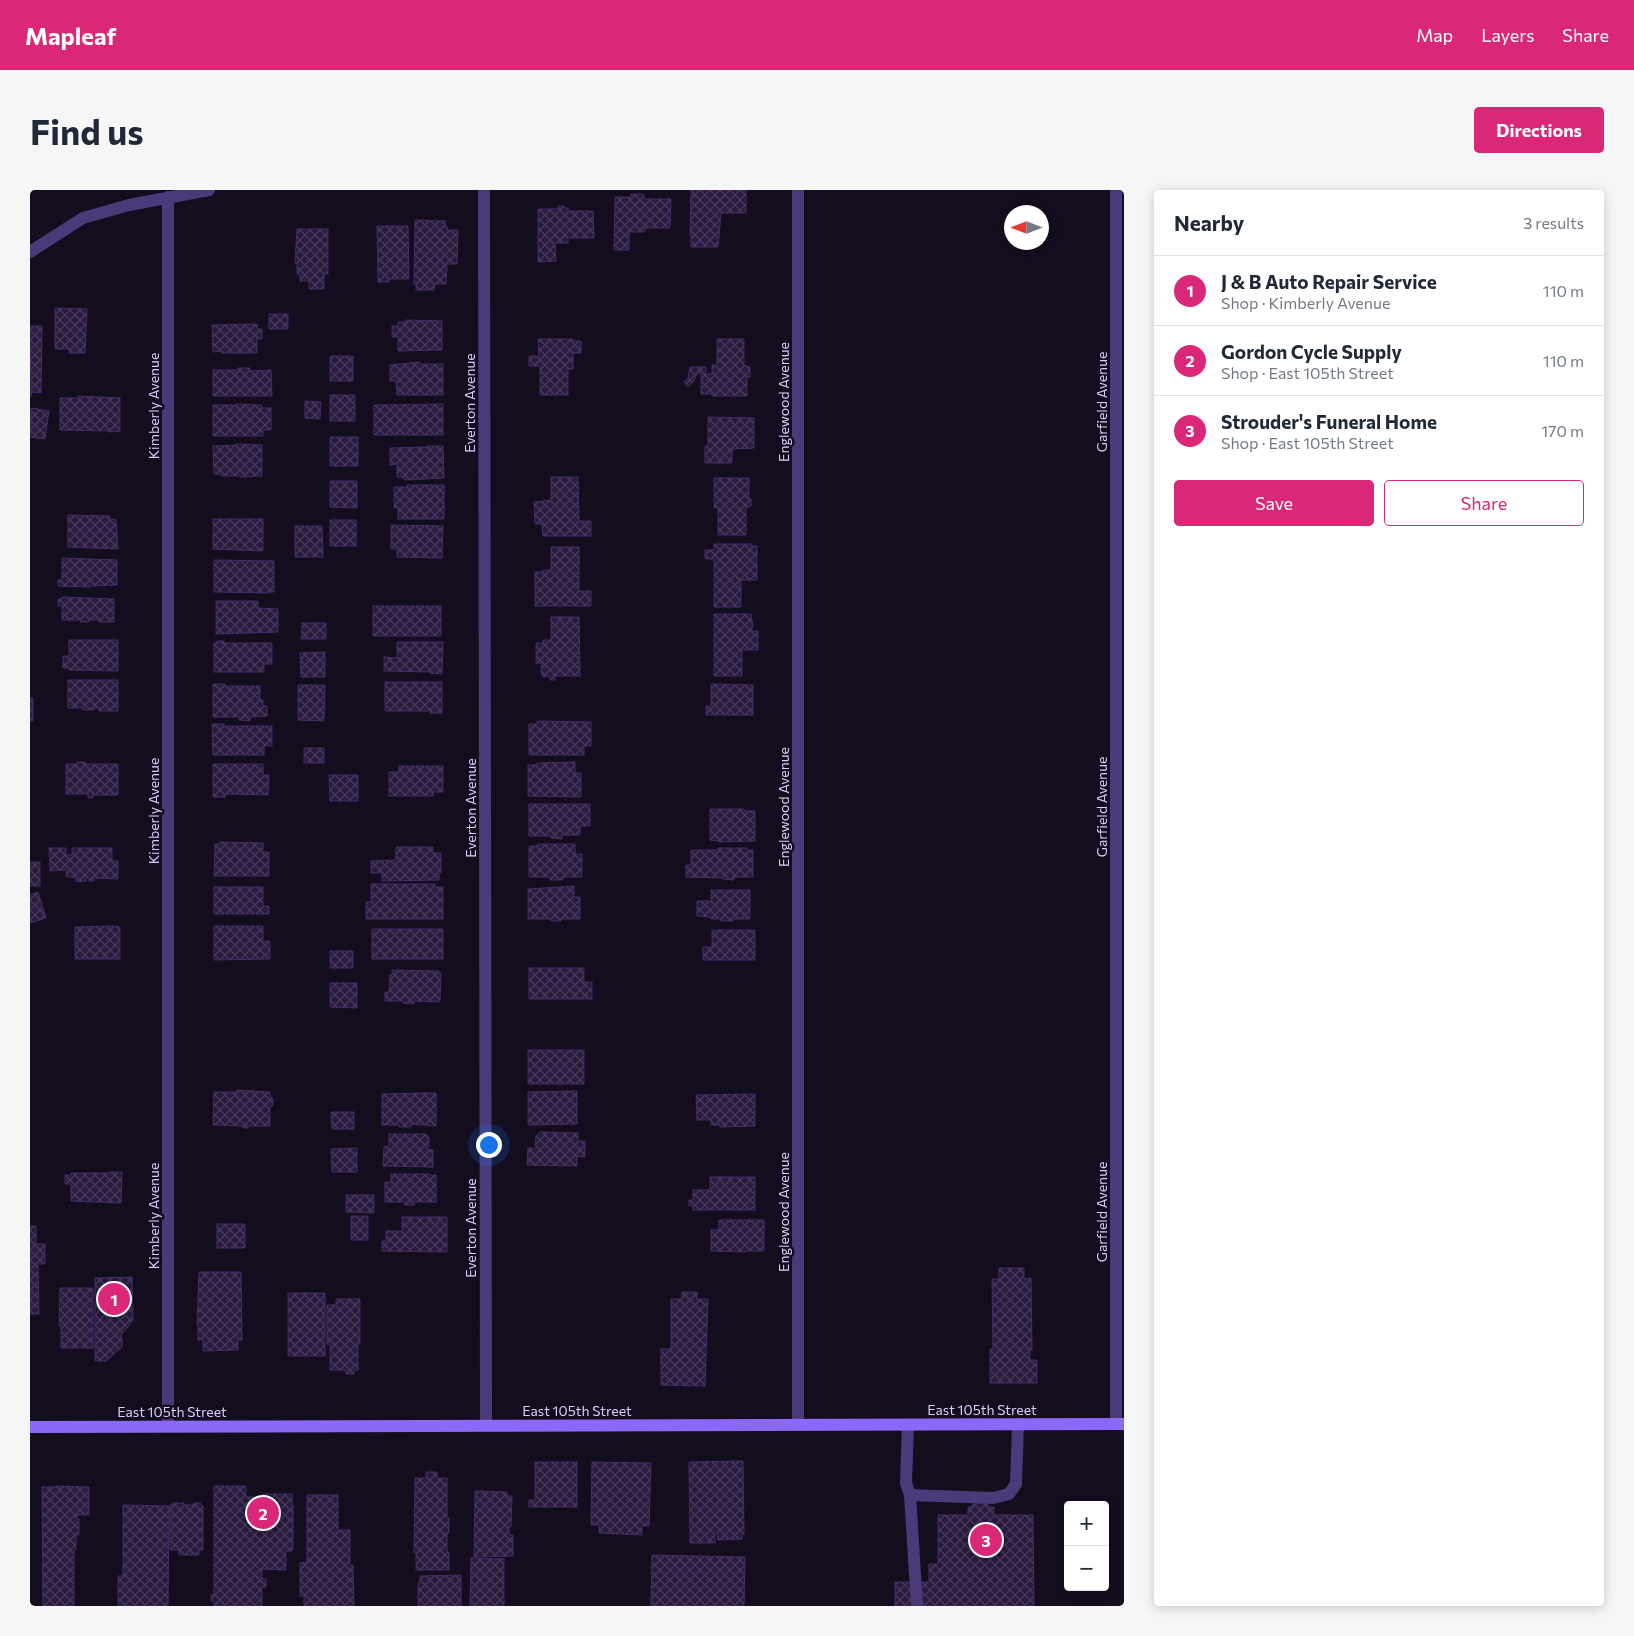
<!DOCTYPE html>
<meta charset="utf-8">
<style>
:root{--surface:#fff;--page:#f6f6f7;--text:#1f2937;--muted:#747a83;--line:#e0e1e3;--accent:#db2777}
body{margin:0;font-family:Commissioner,sans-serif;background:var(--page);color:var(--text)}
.controls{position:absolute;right:15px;bottom:15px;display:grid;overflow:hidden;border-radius:5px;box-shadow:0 2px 12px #0003}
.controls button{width:45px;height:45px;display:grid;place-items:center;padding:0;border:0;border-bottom:1px solid var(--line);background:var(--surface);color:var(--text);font:25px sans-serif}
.compass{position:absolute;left:974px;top:15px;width:45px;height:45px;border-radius:50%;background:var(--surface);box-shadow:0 2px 12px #0003;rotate:270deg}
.you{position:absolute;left:458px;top:954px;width:18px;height:18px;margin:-12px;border:4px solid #fff;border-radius:50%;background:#1a73e8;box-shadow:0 0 0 8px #1a73e833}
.badge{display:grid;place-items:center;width:32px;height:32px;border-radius:50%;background:var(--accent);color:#fff;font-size:16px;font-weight:700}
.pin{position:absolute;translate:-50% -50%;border:2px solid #fff;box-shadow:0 1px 5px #0006}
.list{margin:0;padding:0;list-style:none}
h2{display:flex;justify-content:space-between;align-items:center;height:65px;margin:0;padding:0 20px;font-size:21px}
h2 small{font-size:16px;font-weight:400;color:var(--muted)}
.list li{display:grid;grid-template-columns:32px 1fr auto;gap:15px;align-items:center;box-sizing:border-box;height:70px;padding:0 20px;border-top:1px solid var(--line)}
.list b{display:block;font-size:19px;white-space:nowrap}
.list p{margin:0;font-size:16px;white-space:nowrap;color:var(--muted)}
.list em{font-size:16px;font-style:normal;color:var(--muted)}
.actions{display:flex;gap:10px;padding:15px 20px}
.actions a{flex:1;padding:11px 0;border:1px solid var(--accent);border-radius:5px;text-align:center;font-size:18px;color:var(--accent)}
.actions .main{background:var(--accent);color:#fff}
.map{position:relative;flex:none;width:1094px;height:1416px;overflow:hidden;border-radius:5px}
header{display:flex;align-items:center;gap:30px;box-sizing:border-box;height:70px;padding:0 25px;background:var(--accent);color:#fff}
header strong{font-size:24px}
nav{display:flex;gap:28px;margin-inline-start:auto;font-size:18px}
.intro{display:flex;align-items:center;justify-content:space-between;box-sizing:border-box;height:120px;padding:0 30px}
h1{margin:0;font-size:35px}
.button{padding:12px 22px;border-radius:5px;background:var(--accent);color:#fff;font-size:18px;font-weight:700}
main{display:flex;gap:30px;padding:0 30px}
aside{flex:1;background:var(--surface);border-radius:5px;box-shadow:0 2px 12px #0003}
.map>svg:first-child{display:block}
.building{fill:url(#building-cross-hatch);stroke:#452d68}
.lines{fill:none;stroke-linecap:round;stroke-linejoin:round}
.lane{stroke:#4a3a7a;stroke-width:12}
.street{stroke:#4a3a7a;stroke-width:12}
.secondary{stroke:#8a68f8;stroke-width:12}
.labels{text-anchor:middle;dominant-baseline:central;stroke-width:5;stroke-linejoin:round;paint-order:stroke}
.street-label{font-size:14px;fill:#dcccfd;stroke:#130d1e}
</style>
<header>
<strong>Mapleaf</strong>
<nav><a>Map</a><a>Layers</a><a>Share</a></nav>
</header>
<div class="intro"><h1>Find us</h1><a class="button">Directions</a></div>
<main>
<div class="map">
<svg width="1094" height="1416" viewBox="0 0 1094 1416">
<defs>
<pattern id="building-cross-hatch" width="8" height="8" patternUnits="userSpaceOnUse" patternTransform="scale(1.25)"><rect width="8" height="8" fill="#291a3e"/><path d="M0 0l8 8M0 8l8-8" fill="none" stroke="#473a5b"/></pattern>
</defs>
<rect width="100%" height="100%" fill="#130d1e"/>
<path class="building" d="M661,0h55v23h-25l-3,34h-27v-11h-1z
M601,4h12l2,5h26l-1,29h-25v4h-16v18h-15l1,-53h16z
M528,16h6v2h4v3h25l1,27h-26v5h-13l1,18 -18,1v-53h20z
M385,30l31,1 -1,6h3l-1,3h11l-1,34h-10l-1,20h-11l-1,6h-18v-6h-2z
M347,36h31l1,53h-20v3h-11z
M267,39h31v45h-4v15h-15v-8h-9v-7h-3v-11h-2z
M25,118l32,1 -2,44h-16v-4h-14z
M239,124h19v15h-19z
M376,130l36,1v29l-44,1v-14h-6v-11h6v-4h8z
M227,134v5h5v10h-5v14h-35v-2l-9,1 -1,-27z
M0,136h12l-1,67 -10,-1v5z
M508,149h35v2h8v12h-8v16h-5v26h-28v-26l-1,-3h-10v-10h10z
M687,149h27v26l6,2v10h-3v19h-35v-2h-11v-21h-4l-3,8 -6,6 -4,-5 4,-4 2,-11h16v7h6v-9h5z
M300,166h23v25h-23z
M390,172v2h23v31h-46l-1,-14h-6v-16z
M208,178h12v3l21,-1 1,26h-59v-26h25z
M300,205h25v26h-25z
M48,206l42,2v33l-11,1v-1l-49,-1v-32h18z
M275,211l16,1 -1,17 -15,-1z
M206,214l26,1v3h9v22h-8v6h-50v-31h23z
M413,214v31h-69v-30z
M1,218l18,3 -4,28 -15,-2z
M678,227l46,1v30l-22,1v14h-27v-17h3z
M300,247h28v29h-28z
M206,254l26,1v31l-22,1v-1h-19v-2h-7l-1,-28 23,-1z
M397,256h16l1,32 -39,2 -3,-3h-5v-13l-7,1v-17l37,-1z
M521,287h27l1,44h12v15h-48l-1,-12h-7l-1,-22 17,-2z
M684,288h35v21h2v7l-5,2v27h-28v-27h-4z
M300,291h27v27l-27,-1z
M377,295h37v34h-46v-11h-4v-21h13z
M38,325l42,1v3l6,1 2,29 -50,-2z
M183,329h50v32l-50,-2z
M300,330h26v26h-26z
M361,335l52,1 -1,32 -45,-1v-8h-6z
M265,336h27l1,31h-28z
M684,354h37v2h6v34h-16v27h-27v-48h-9v-9h9z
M521,357h28v44h12v15h-56v-34h8v-2h8z
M32,368l55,2v25l-27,1v1l-32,-1v-6h4z
M184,370l60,1v31h-6v1l-54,-1z
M32,407l52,2v23h-15v-2h-10v2h-8v-2h-19v-14h-4v-7h4z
M186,411h42v7l20,1v23l-62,2z
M343,416h68v30h-68z
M684,424h37l2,12 -2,5h7v19h-16v26h-28z
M521,427h28l1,59h-25v4h-5v-4l-7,1 -2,-5 1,-9h-6v-20h7v-3h8z
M272,433h24v16h-25z
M39,450h49v31l-49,-1v-2h-6v-12h6z
M187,451h7v2h48v21h-8v8h-50v-29h3z
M367,452h46l-1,32 -12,-1v-1l-46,-1v-14l13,1z
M295,462v25h-24l-1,-24z
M38,490h50v31h-19v-3h-5v2h-11v-2h-15z
M355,492h57v31h-12v-2h-45z
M183,494h12v2h35v14h3v6h4v10l-17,1v4l-11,-1v-3h-26z
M681,494l42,1v30h-47v-9h5z
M268,495h27l-1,36 -26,-1z
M0,508h3v23h-3z
M507,531l54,1v24h-7v9h-55v-31h8z
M182,534h12v2h48v20h-8v9h-51z
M274,558h20v15h-20z
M48,572h7l2,2h31v31h-25v3h-5v-4h-22v-30h9z
M545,572v11h6v24l-53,-1v-31h9v-2z
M183,574h50v11h6l-1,20 -43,-1v3h-12z
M369,576h44v26h-10v4h-44v-24h10z
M299,585h29v26h-28z
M499,614h61v22h-10v9h-18v4l-11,-1v-2h-22z
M680,619h34v2h11v30l-36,1v-1l-9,-1z
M190,652l43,1v9h6v24h-55l1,-32h5z
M508,654h37v10h7v23h-19v3h-13v-3h-21v-31h9z
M366,657h37v6h8v20h-2v7l-57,1v-8h-11v-12l25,-1z
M19,658h17v7h6v-7h40v13h6v18l-24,-1v3h-5v-3h-3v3l-10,1v-4l-10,-2v-6l-16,1z
M688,658h29v2h6v27h-19v3l-11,-1v-1l-37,-1v-12h5v-15h27z
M0,672h10v24h-10z
M341,694h64v3h8v32h-77v-17h5z
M544,696v11h6v22h-19v2h-10v-2h-23v-30z
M184,697h49v19h6v8h-55z
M681,700h39v29h-17v2h-12v-2h-10v-2l-14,-1v-15h14z
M8,702l8,26 -16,5v-28z
M82,736l8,1v32h-45v-32z
M184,736h49v15h7v18l-56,1z
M342,739h71v30h-71z
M682,740h43v30h-52v-13h9z
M300,761h23v17h-23z
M499,778h55v14h8v17h-63z
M362,780l47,1v2h2l-1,27h-1v2l-25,-1v3l-11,-1v-2h-18v-9h4l1,-17h2z
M300,793h27v25l-27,-1z
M498,860h56v34h-56z
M207,900l33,2v3l3,4v6l-3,3v18h-22v2h-5v-2l-30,-1 1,-33h23z
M547,901v33l-49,1v-33z
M394,903h12v33l-25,-2v3h-12v-2h-17v-31z
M725,904v32l-35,1v-2h-9v-5h-14l-1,-25z
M301,922h23v17h-22z
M510,942l38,1v8h7v16l-8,-1v10l-50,-1 1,-17h9l-2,-3 1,-9z
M359,944h37l3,4v8l-3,3 7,1v17l-50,-1 1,-20 5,1z
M327,958v24h-25l-1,-23z
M79,982h13l-1,31 -50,-2v-17h-6v-9h6v-2h38z
M361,984h38v1h7v27h-22v3h-10l1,-3h-20v-20h6z
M680,987h45v33h-62v-4h-4v-6h4v-10h17z
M316,1005h28v18l-28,-1z
M321,1026h17v24h-17z
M372,1027h45v35l-65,-1v-10h4v-10h16z
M689,1030h45v31h-19v1l-34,-1v-21h8z
M187,1034h28v24h-28z
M0,1036h6v18h9v20h-7l1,50h-9z
M969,1078h25v11l7,-1 1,72h-2v10h7v23h-47v-34h3l-1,-70h7z
M169,1082h42l1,68h-4v10l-35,1v-11h-5v-15h-1z
M102,1087l1,43 -13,17h2v10l-16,14h-11v-83z
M30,1098h33v60h-32v-22h-2z
M652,1102h15v7h11l-3,87 -44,-1v-36h10v-50h11z
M258,1103h37v63h-37z
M306,1109h24v45h-2v26h-4v4h-8v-4h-16v-26h-3v-39h9z
M713,1271l1,73h-2v5l-24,1 -1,-7h-2v10h-25l-1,-81z
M505,1272h42v45h-48v-7h6z
M562,1272l59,1 -2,63h-7v9l-43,-2v-8h-8z
M396,1282h11v6h10v40h2v15h-2v19h2v18h-33v-17h-2l1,-75h11z
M25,1296l34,1v28h-12v4h2v16h-3v15h-2v56h-31l-1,-119h13z
M184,1296h32v11h16v-3h30v11h1v42l-1,4h-6v19l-24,-1v10h4v8h-4v19h-48v-5h-3v-6h3z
M445,1301l32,1v4h5l-1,31h-2v8h4v21l-39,1z
M277,1305h31v35h12v35h3l1,41h-50v-10h-4v-33l7,-1z
M946,1312h9l5,5h4v8h39l1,91h-139v-24h34v-18h9v-49h30v-8h2z
M143,1313h11v2h8l2,-2h6l3,3v44h-4v5h-20v-5h-9v-45h3z
M93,1315l46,1 -1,100h-50v-30h5z
M622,1365l93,2 -1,49h-93z
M441,1368l33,1v47h-34z
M431,1385v31h-43v-23l2,-1v-6z"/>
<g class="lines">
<path class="lane" d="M878,1235l-2,58 4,12 83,3 16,-4 7,-10 2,-60
M880,1305l7,111"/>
<path class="street" d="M454,0l2,1235
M768,0v1235
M1086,0v1234
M138,7v1229
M0,62l53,-34 46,-13 80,-15"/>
<path class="secondary" d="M0,1237l1094,-3"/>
</g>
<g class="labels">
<g class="street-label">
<text transform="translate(753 212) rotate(-90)">Englewood Avenue</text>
<text transform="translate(1071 212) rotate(-90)">Garfield Avenue</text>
<text transform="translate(439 213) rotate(-90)">Everton Avenue</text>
<text transform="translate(123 216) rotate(-90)">Kimberly Avenue</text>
<text transform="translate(753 617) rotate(-90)">Englewood Avenue</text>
<text transform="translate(1071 617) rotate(-90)">Garfield Avenue</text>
<text transform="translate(440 618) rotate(-90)">Everton Avenue</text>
<text transform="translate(123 621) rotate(-90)">Kimberly Avenue</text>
<text transform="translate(753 1022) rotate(-90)">Englewood Avenue</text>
<text transform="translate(1071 1022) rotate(-90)">Garfield Avenue</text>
<text transform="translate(123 1026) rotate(-90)">Kimberly Avenue</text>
<text transform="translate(440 1038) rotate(-90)">Everton Avenue</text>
<text x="952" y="1219">East 105th Street</text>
<text x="547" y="1220">East 105th Street</text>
<text x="142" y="1221">East 105th Street</text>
</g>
</g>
</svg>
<div class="controls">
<button>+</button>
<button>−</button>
</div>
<svg class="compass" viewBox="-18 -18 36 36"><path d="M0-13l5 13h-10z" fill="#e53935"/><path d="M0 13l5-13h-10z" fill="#747a83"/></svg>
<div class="you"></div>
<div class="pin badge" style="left:84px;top:1109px">1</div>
<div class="pin badge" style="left:233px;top:1323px">2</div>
<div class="pin badge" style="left:956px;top:1350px">3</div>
</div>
<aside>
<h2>Nearby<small>3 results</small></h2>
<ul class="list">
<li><span class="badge">1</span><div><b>J &amp; B Auto Repair Service</b><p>Shop · Kimberly Avenue</p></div><em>110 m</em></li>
<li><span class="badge">2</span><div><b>Gordon Cycle Supply</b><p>Shop · East 105th Street</p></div><em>110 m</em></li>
<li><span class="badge">3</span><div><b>Strouder's Funeral Home</b><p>Shop · East 105th Street</p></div><em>170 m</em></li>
</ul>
<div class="actions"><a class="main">Save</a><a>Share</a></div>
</aside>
</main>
